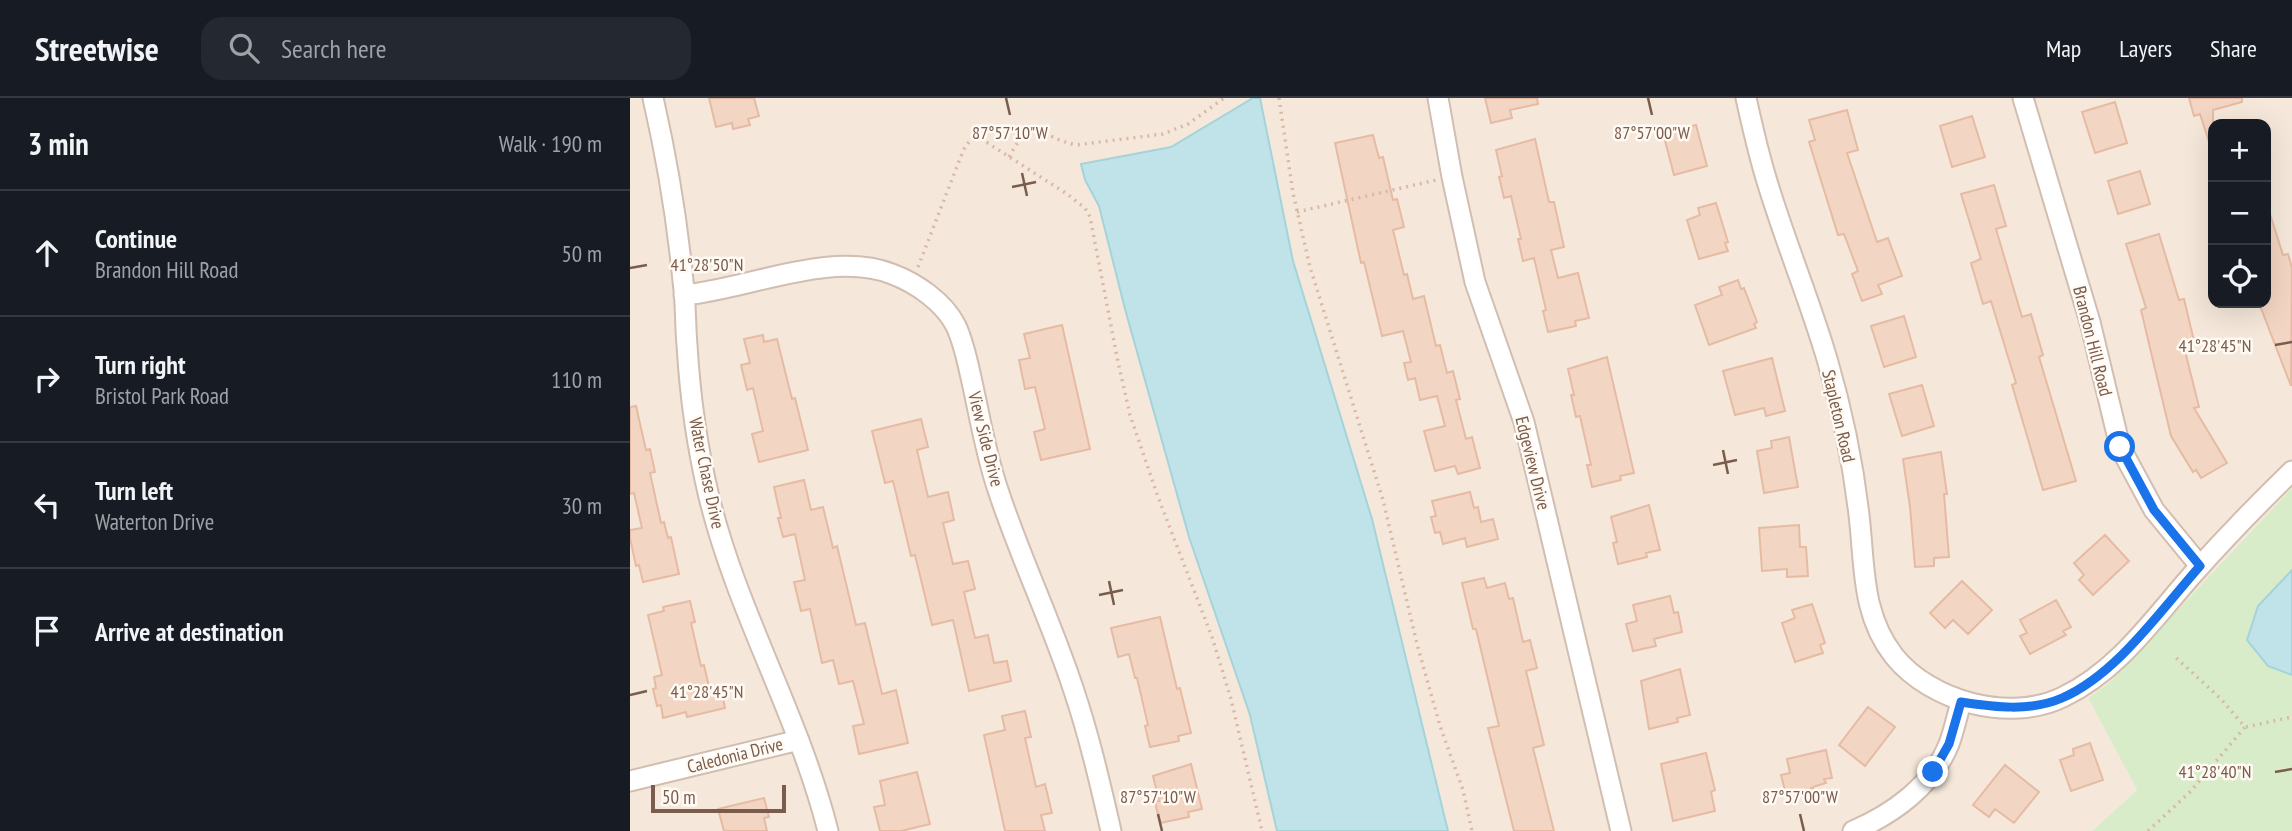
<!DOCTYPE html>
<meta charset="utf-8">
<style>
:root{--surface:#171b24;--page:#242831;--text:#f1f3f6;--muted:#9ea1a6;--line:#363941}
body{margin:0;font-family:"PT Sans Narrow",sans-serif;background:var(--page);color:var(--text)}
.controls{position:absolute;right:21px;top:21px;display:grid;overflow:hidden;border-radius:14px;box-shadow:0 7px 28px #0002}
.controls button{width:63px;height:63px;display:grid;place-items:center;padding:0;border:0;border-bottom:2px solid var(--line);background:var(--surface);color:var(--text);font:35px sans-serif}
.scale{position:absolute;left:21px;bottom:18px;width:135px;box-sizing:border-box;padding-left:7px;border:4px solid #7a5c4d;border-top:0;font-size:19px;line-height:24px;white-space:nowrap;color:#7a5c4d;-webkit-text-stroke:5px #fffaf3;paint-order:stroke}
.stop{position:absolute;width:21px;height:21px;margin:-16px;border:5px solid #1a73e8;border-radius:50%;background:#fff}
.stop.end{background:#1a73e8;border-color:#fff;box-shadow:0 2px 7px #0008}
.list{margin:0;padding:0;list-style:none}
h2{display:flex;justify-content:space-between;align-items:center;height:91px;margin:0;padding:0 28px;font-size:30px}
h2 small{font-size:23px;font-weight:400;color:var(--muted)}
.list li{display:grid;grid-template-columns:46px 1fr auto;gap:21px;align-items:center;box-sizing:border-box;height:126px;padding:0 28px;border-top:2px solid var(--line)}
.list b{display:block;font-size:26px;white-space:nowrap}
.list p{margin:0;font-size:23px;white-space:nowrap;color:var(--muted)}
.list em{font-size:23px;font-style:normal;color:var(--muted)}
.icon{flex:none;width:38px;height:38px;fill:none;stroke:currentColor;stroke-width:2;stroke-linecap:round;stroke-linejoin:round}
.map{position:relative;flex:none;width:1662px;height:733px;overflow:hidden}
header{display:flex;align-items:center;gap:42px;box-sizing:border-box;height:98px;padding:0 35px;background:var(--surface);border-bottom:2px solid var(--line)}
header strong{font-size:33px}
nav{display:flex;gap:38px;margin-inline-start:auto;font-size:24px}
.search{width:490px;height:63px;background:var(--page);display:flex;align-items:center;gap:18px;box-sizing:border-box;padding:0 24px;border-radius:21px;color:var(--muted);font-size:26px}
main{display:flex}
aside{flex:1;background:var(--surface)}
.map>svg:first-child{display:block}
.residential{fill:#f5e8da;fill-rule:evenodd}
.green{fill:#d8ecc9}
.water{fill:#bfe3e8;stroke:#a5d3da;stroke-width:2}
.building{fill:#f3d5c3;stroke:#e6bba3;stroke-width:2}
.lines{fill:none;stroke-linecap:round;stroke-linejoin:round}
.street-casing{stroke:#d1beb0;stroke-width:23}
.path{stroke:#d9b8a5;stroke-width:3.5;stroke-dasharray:2 5;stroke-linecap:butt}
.street{stroke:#fff;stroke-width:19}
.route{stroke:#1a73e8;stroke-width:9}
.ticks{fill:none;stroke:#7a5c4d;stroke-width:2.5}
.labels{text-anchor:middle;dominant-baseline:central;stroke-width:5;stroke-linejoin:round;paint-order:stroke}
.street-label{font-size:18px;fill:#7a5c4d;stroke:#fffaf3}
.ticks-label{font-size:18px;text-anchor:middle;fill:#7a5c4d;stroke:#fffaf3;stroke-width:5;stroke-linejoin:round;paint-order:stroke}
</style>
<header>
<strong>Streetwise</strong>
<div class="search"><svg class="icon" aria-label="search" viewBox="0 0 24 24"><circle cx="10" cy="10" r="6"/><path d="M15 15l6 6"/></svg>Search here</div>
<nav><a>Map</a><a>Layers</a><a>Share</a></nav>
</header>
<main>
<aside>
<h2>3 min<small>Walk · 190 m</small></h2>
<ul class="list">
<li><svg class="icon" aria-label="ahead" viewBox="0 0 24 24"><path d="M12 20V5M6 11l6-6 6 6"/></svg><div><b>Continue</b><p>Brandon Hill Road</p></div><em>50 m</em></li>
<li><svg class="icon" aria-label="right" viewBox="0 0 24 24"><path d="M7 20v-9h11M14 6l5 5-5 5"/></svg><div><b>Turn right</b><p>Bristol Park Road</p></div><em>110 m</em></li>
<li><svg class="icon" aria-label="left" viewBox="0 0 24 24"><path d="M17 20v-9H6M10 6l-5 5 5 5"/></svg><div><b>Turn left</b><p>Waterton Drive</p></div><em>30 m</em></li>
<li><svg class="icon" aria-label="arrive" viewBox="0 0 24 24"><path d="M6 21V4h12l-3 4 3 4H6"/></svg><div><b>Arrive at destination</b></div></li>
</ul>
</aside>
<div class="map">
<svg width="1662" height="733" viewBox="0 0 1662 733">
<rect width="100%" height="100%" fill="#fdf6ec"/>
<path class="residential" d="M0,0h1662v390l-183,195 -21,15 49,92 -45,41h-1462zM1583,26h53v179h-53z"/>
<path class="green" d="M1662,390v343h-200l45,-41 -49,-92 21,-15z"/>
<path class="water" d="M623,0h7l33,163 79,258 76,312h-171l-27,-116 -61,-178 -64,-228 -26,-103 -14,-26 -4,-16 90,-17z
M1662,472v105l-24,-9 -21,-26 11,-34z"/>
<path class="building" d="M79,0h45l5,18 -11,3 2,6 -17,4 -1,-6 -16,4z
M855,0h52l1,6 -28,6 2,8 -21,5z
M1559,0h53v4l-29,8v35h-3l-10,-31 -6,2z
M1485,4l12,41 -32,10 -13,-41z
M1217,12l11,40 -11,3 30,89 11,-4 14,38 -24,9 4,9 -20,7 -10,-27 6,-3 -14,-37 -6,1 -29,-93 6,-2 -6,-20z
M1342,18l13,41 -33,10 -12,-41z
M1066,27l11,41 -33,9 -11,-42z
M743,37l6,23 4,-1 10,43 4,-1 7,28 -11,3 11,45 3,-1 6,25 11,-3 12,50 4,-1 7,28 6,-2 7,28 -4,1 10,39 6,-2 8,31 -22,6 -3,-8 -20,5 -11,-40 21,-5 -8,-30 -17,4 -5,-22 -7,2 -4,-17 7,-1 -8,-31 -21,5 -18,-74 -3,1 -26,-120z
M905,41l14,63h5l10,45 -13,3 7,28 20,-5 11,45 -14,3 1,5 -28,6 -5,-21 3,-1 -12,-52 -11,3 -5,-22h3l-10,-43 -7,2 -5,-21 3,-1 -6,-26z
M1510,73l10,33 -32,10 -10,-33z
M1364,87l12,41 -10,3 26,88 9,-3 12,41 -4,2 37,124 -33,9 -31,-105 4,-2 -25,-82 -8,3 -12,-41 10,-4 -20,-65z
M1086,105l12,39 -3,1 3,8 -29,8 -12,-39 13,-5 -2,-7z
M1639,113l14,44 5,-1 4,14 -1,118 -32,-83h7v-91z
M1529,136l20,66 5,-1 10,42 -11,2 16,64 -5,1 33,55 -26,15 -5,-8 -3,2 -22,-36 -30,-126 5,-2 -20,-64z
M1108,182l3,9 3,-1 13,34 -3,2 2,4 -47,17 -14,-40 27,-10 -3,-8z
M1274,218l12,41 -32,10 -13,-41z
M432,227l28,124 -49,11 -7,-28 11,-3 -10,-42 -10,2 -6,-29 11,-2 -6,-24z
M133,237l1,7 13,-3 15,60 3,-1 13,52 -49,12 -7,-28 11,-3 -10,-43 -6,2 -6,-25 9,-2 -6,-24z
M977,259l27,116 -14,3 1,4 -29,7 -5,-22h4l-11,-49 -4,1 -5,-22h3l-6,-26z
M1142,260l13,53 -19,5 -2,-8 -29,7 -12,-44z
M1292,287l12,41 -32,10 -13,-42z
M6,308l10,44 4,-1 5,23 -5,1 11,50 3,-1 4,16 3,-1 8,37 -36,8 -4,-17 -3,1 -6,-28v-8l12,-2 -8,-35 -4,1v-87z
M291,321l7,28 -11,3 11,47 20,-5 6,28 -11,3 10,41 15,-3 7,28 -11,3 11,46 13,-3 6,28 13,-2 4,20 -42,10 -16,-71 -21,5 -17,-70 -4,1 -18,-75 -8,2 -13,-52z
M1159,339l9,50 -34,6 -7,-42 15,-3 -1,-7z
M1311,354l6,42h-3l5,63 -15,1v8l-19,1 -5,-60 -7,-48z
M174,382l7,30 12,-3 10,41 4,-2 19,79 9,-2 17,71 14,-4 12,53 -49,11 -6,-28 11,-2 -11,-43 -14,3 -6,-24 -11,3 -12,-54 -9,2 -7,-29 11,-2 -10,-46 -12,3 -5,-19h3l-7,-31z
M840,394l4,16 4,-1 3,15 12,-3 5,20 -31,8 -2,-9 -22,6 -3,-12 -5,1 -4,-16 5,-1 -4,-15z
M1019,407l11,45 -14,3 1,4 -29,7 -5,-21 4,-1 -6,-25z
M1169,427l1,22h6l2,29 -21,1v-8l-25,2 -3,-43z
M1475,437l24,26 -36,34 -14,-15 5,-5 -10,-12z
M854,480l3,10 18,-5 4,16 4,-1 10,44 7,-2 7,28 -11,3 18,74 -11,3 21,83h-40l-26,-103 11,-2 -23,-97h-3l-11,-46z
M1332,483l30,29 -24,24 -15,-14 -8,8 -15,-15z
M1040,498l4,17 4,-1 4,20 -28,7 2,7 -23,5 -7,-27 11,-3 -4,-16z
M1426,502l15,27 -8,4 3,4 -36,19 -10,-18 7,-3 -7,-13z
M60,503l5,21 -4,1 10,43 3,-1 6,26 11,-3 4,20 -38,9 -1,-5 -23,6 -2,-13 -4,1 -4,-17 3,-1 -2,-11 8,-2 -14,-60 16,-4 -1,-4z
M1182,506l13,39 -5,2 3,8 -28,9 -13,-39 13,-5 -3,-8z
M530,519l17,72 3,-1 11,45 -13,3 1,5 -29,6 -5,-21 3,-1 -11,-47h-2l-6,-24 -11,3 -7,-29z
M1050,571l10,46 -13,3 1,4 -29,7 -8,-48z
M1238,609l27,20 -30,39 -26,-21z
M395,613l6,26 -6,1 11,49 9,-3 7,29 -11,2 4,16h-40l-21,-96 21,-5 -3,-14z
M1460,645l13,37 -32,11 -11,-31 14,-5 -1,-6z
M1196,652l6,28 -8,1 2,4 -13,4v1l-27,7 -5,-20 9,-2 -3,-14z
M1076,655l9,37 -4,2 4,19 -42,10 -12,-57z
M561,666l11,45 -14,3 1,5 -29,6 -5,-21 4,-1 -6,-25z
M1375,667l34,27 -25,31 -19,-14 -6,8 -16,-12z
M287,674l13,52 -29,7h-21l-6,-24 11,-2 -5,-24z
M134,700l5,19 -5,1 3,13h-43l-6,-22z"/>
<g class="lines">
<defs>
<path id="street" d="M23,0c14,61 24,121 30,183 3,21 2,42 4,64 3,51 10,102 22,152 28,115 90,219 119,334
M808,0l14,79 23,105 49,140 97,409
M1116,0c6,27 12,54 20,80 18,61 43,120 61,181 15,51 26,104 32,156 6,50 2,99 35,141 37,46 116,67 169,41 55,-26 91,-79 130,-123 32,-36 65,-70 99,-103
M1393,0l67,224 30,125 34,63 46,56
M54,197c64,-6 147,-45 208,-21 24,9 52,28 64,52 8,17 12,38 16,56 8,36 14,73 26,108 22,67 53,131 75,198 16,47 27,95 38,143
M0,683l169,-41
M1223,733c40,-17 79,-45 96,-87 5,-13 8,-28 12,-42"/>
</defs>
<use href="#street" class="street-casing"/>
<path class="path" d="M649,0l14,95 17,74 73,233 34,144 23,82 23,64 9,41
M379,59c24,-45 30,-20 67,-12l87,-11 25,-10 36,-26
M667,114l139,-32
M288,169l45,-116c5,-10 9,-13 20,-11l84,54 18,14 5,9 27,140 13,58 28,82 54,140 19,62 31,132
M1616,629l46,-10
M1518,733l43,-40 54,-64 -24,-28 -48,-44"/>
<use href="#street" class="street"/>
</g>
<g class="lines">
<path class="route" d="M1303,674l16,-28 12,-42c33,5 69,10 101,-4 54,-23 99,-88 138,-132l-46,-56 -34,-63"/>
</g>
<path class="ticks" d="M376,0l4,17M1018,0l4,17M392,75l5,23M382,89l24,-5M0,170l17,-3M1645,247l17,-3M1093,352l5,24M1083,367l24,-5M479,483l5,24M469,497l24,-5M0,597l17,-4M1645,674l17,-3M528,716l4,17M1170,716l4,17"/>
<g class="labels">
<g class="street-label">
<text transform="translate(1463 243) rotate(76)">Brandon Hill Road</text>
<text transform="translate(1209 318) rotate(77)">Stapleton Road</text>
<text transform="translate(356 341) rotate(76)">View Side Drive</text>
<text transform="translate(903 365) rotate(76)">Edgeview Drive</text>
<text transform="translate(77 375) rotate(78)">Water Chase Drive</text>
<text transform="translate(105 657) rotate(-14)">Caledonia Drive</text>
</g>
</g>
<g class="ticks-label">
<text x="380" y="41">87°57'10"W</text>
<text x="1022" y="41">87°57'00"W</text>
<text x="77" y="173">41°28'50"N</text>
<text x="1585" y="254">41°28'45"N</text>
<text x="77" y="600">41°28'45"N</text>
<text x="1585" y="680">41°28'40"N</text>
<text x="528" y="705">87°57'10"W</text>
<text x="1170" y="705">87°57'00"W</text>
</g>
</svg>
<div class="controls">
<button>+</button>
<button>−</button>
<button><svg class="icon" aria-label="locate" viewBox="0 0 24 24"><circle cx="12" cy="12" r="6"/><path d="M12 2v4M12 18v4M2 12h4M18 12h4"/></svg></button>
</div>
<div class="scale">50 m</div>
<div class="stop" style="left:1490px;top:349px"></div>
<div class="stop end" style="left:1303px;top:674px"></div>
</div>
</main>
